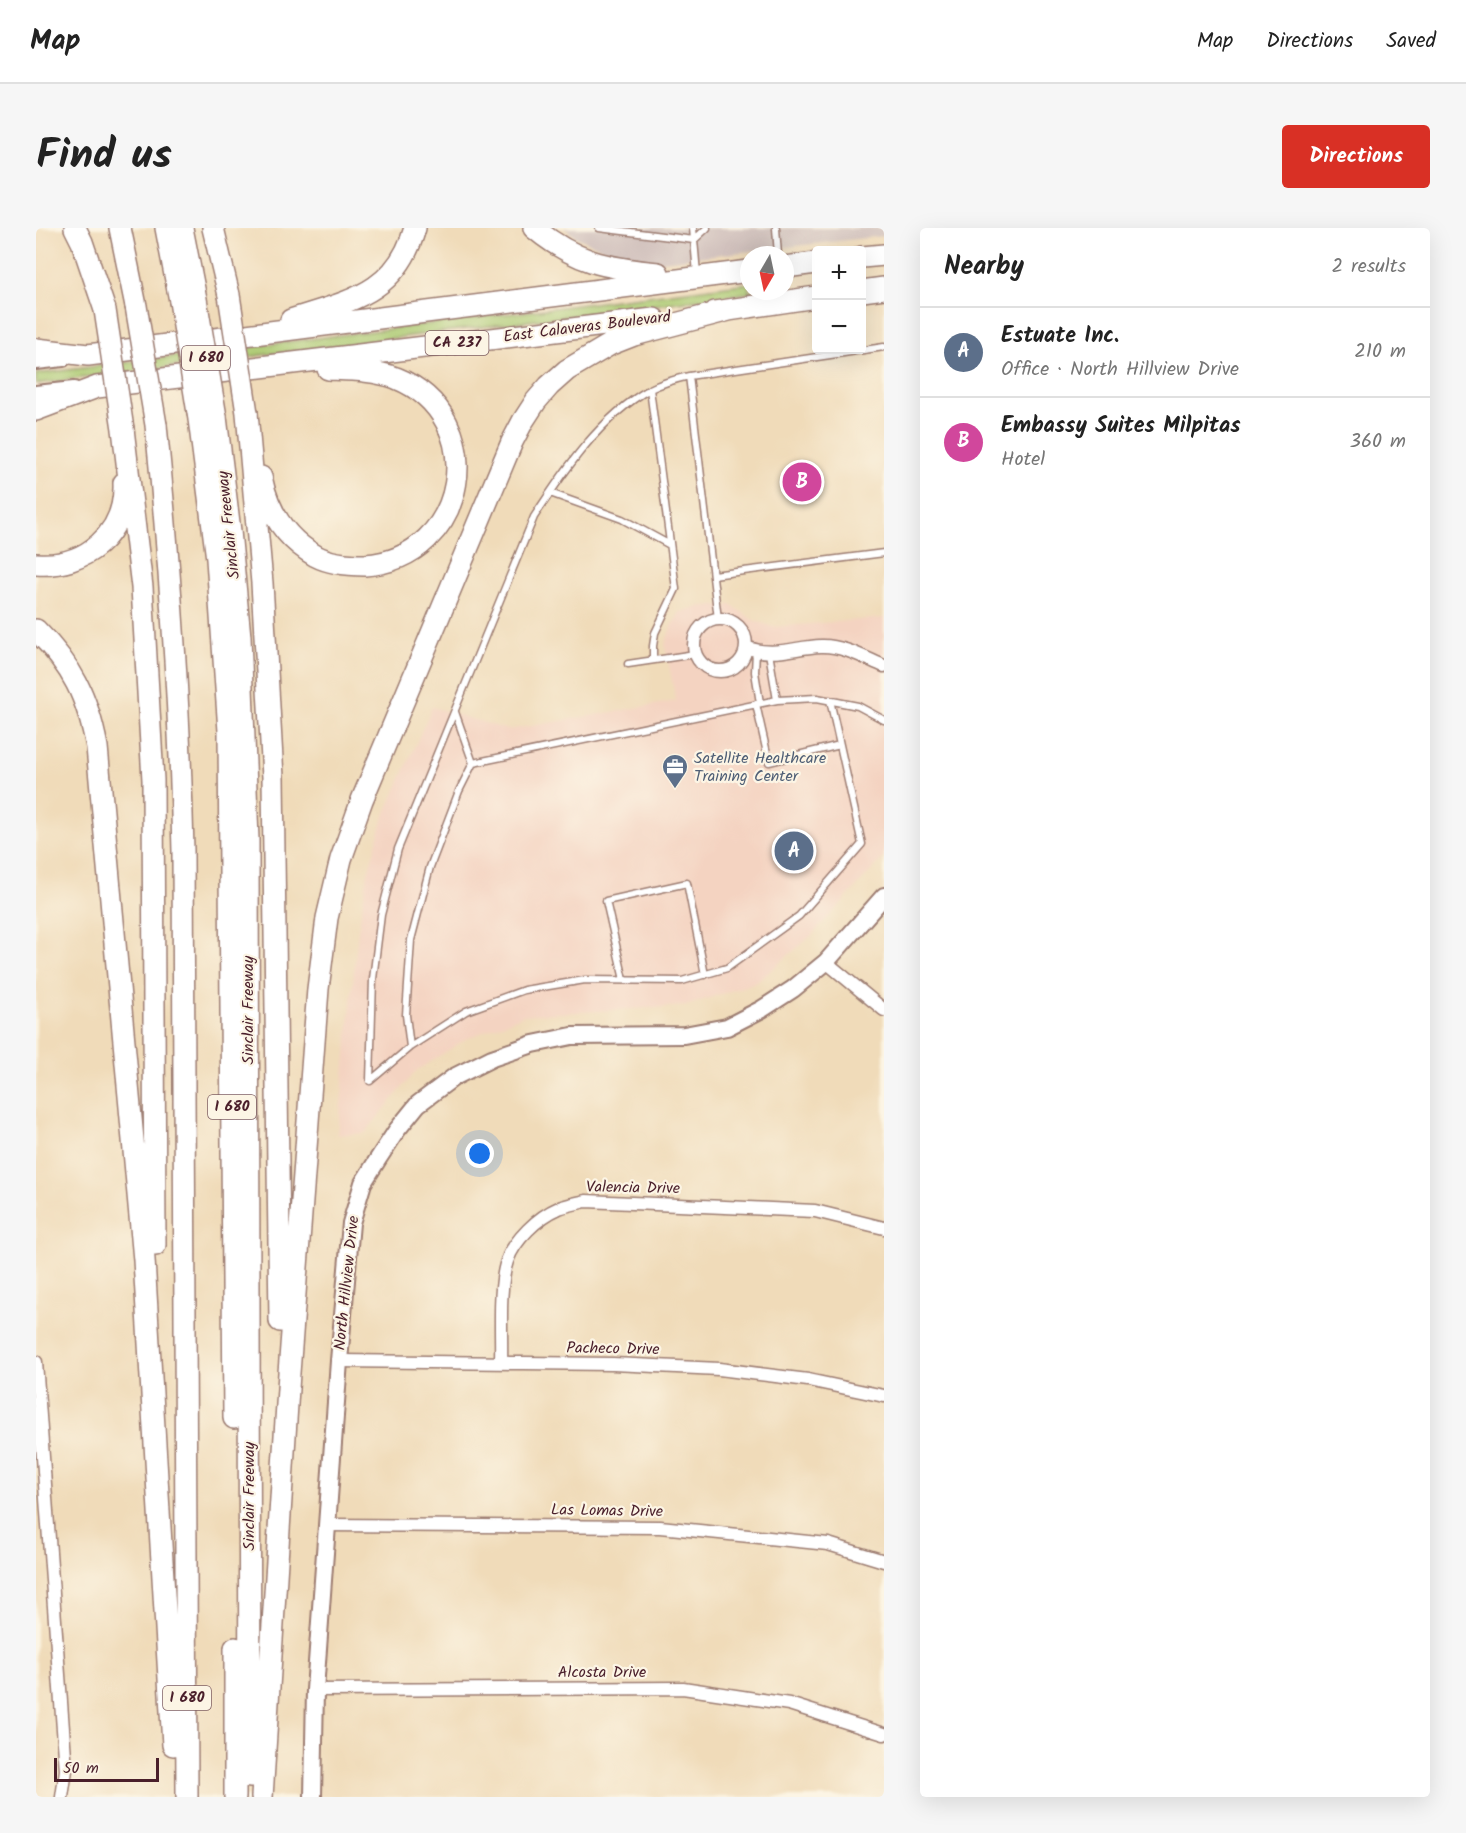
<!DOCTYPE html>
<meta charset="utf-8">
<style>
:root{--surface:#fff;--page:#f6f6f6;--text:#222;--muted:#767676;--line:#e0e0e0;--accent:#d93025}
body{margin:0;font-family:Kalam,sans-serif;background:var(--page);color:var(--text)}
.controls{position:absolute;right:18px;top:18px;display:grid;overflow:hidden;border-radius:6px;box-shadow:0 6px 24px #0002}
.controls button{width:54px;height:54px;display:grid;place-items:center;padding:0;border:0;border-bottom:2px solid var(--line);background:var(--surface);color:var(--text);font:30px sans-serif}
.compass{position:absolute;left:704px;top:18px;width:54px;height:54px;border-radius:50%;background:var(--surface);box-shadow:0 6px 24px #0002;rotate:189deg}
.scale{position:absolute;left:18px;bottom:15px;width:105px;box-sizing:border-box;padding-left:6px;border:3px solid #4a1f2b;border-top:0;font-size:16px;line-height:21px;white-space:nowrap;color:#4a1f2b;-webkit-text-stroke:4px #fcf5e5;paint-order:stroke}
.you{position:absolute;left:444px;top:926px;width:21px;height:21px;margin:-15px;border:4px solid #fff;border-radius:50%;background:#1a73e8;box-shadow:0 0 0 9px #1a73e833}
.badge{display:grid;place-items:center;width:39px;height:39px;border-radius:50%;background:var(--accent);color:#fff;font-size:20px;font-weight:700}
.pin{position:absolute;translate:-50% -50%;border:3px solid #fff;box-shadow:0 2px 6px #0006}
.list{margin:0;padding:0;list-style:none}
h2{display:flex;justify-content:space-between;align-items:center;height:78px;margin:0;padding:0 24px;font-size:26px}
h2 small{font-size:20px;font-weight:400;color:var(--muted)}
.list li{display:grid;grid-template-columns:39px 1fr auto;gap:18px;align-items:center;box-sizing:border-box;height:90px;padding:0 24px;border-top:2px solid var(--line)}
.list b{display:block;font-size:22px;white-space:nowrap}
.list p{margin:0;font-size:20px;white-space:nowrap;color:var(--muted)}
.list em{font-size:20px;font-style:normal;color:var(--muted)}
.map{position:relative;flex:none;width:848px;height:1569px;overflow:hidden;border-radius:6px}
header{display:flex;align-items:center;gap:36px;box-sizing:border-box;height:84px;padding:0 30px;background:var(--surface);border-bottom:2px solid var(--line)}
header strong{font-size:28px}
nav{display:flex;gap:33px;margin-inline-start:auto;font-size:21px}
.intro{display:flex;align-items:center;justify-content:space-between;box-sizing:border-box;height:144px;padding:0 36px}
h1{margin:0;font-size:42px}
.button{padding:15px 27px;border-radius:6px;background:var(--accent);color:#fff;font-size:21px;font-weight:700}
main{display:flex;gap:36px;padding:0 36px}
aside{flex:1;background:var(--surface);border-radius:6px;box-shadow:0 6px 24px #0002}
.map>svg:first-child{display:block}
.built{fill:#f4d3c1}
.industrial{fill:#d0c0bc}
.green{fill:#abc971;stroke:#7a744e;stroke-width:1.5}
.lines{fill:none;stroke-linecap:round;stroke-linejoin:round}
.lane-casing{stroke:#9d7d72;stroke-width:9}
.street-casing{stroke:#9d7d72;stroke-width:15}
.secondary-casing{stroke:#9d7d72;stroke-width:20}
.highway-casing{stroke:#9d7d72;stroke-width:24}
.lane{stroke:#fff;stroke-width:6}
.street{stroke:#fff;stroke-width:12}
.secondary{stroke:#fff;stroke-width:16}
.highway{stroke:#fff;stroke-width:21}
.highway-bridge-casing{stroke:#9d7d72;stroke-width:24;stroke-linecap:butt}
.highway-bridge{stroke:#fff;stroke-width:21}
.labels{text-anchor:middle;dominant-baseline:central;stroke-width:4.5;stroke-linejoin:round;paint-order:stroke}
.shield{fill:#fcf5e5;stroke:#7f5f63;stroke-width:1.5}
.shield-label{font-size:15px;font-weight:bold;fill:#4a1f2b}
.street-label{font-size:16px;fill:#4a1f2b;stroke:#fcf5e5}
.service-label{font-size:16px;fill:#4e5e75;stroke:#fcf5e5;text-anchor:start}
</style>
<header>
<strong>Map</strong>
<nav><a>Map</a><a>Directions</a><a>Saved</a></nav>
</header>
<div class="intro"><h1>Find us</h1><a class="button">Directions</a></div>
<main>
<div class="map">
<svg width="848" height="1569" viewBox="0 0 848 1569">
<rect width="100%" height="100%" fill="#fcf5e5"/>
<filter id="ink" filterUnits="userSpaceOnUse"><feTurbulence type="fractalNoise" baseFrequency=".0167" numOctaves="2"/><feDisplacementMap in="SourceGraphic" scale="12" xChannelSelector="R" yChannelSelector="G"/><feConvolveMatrix kernelMatrix="1 2 1 2 8 2 1 2 1" color-interpolation-filters="sRGB"/></filter>
<filter id="wash" filterUnits="userSpaceOnUse"><feTurbulence type="fractalNoise" baseFrequency=".008" numOctaves="4" result="noise"/><feDisplacementMap in="SourceGraphic" scale="24" xChannelSelector="R" yChannelSelector="G"/><feGaussianBlur stdDeviation="1.35" result="paint"/><feColorMatrix in="noise" values="0 0 0 0 0 0 0 0 0 0 0 0 0 0 0 0 0 1.4 0 .05"/><feComposite in="paint" operator="in"/></filter>
<g filter="url(#wash)">
<rect width="100%" height="100%" fill="#f0dbb9"/>
<path class="built" d="M696,377l21,15 20,7 111,-9v239l-74,80 -53,45 -71,24 -162,9 -58,24 -50,32 -51,62 -27,2 20,-204 10,-58 15,-53 49,-113 76,23 168,-29 -11,-56 5,-15 10,-18 22,-6z"/>
<path class="industrial" d="M528,0h320v8l-248,28 -60,-27z"/>
<path class="green" d="M713,55v8h16l-729,93v-10z"/>
</g>
<g filter="url(#ink)">
<g class="lines">
<defs>
<path id="lane" d="M563,0l95,12 13,-12
M657,0l4,46
M740,0l2,27
M653,148l29,243
M614,161l26,200 -21,44 -2,13v13
M514,265l72,26 48,26
M677,347l171,-22
M720,423l-1,21 5,31
M733,425l8,47
M592,436l67,-10
M720,476l13,58 71,-17
M419,484l18,51 304,-63 40,-2 41,8 26,14
M588,752l-18,-79 81,-18 18,92
M374,819l-4,-32 5,-75 19,-73 29,-76 14,-28
M334,853l3,-102 8,-64 17,-66 136,-332c30,-46 66,-100 116,-128 12,-6 26,-10 39,-13l195,-29
M334,853l40,-34 56,-36 58,-21 61,-10 97,1 45,-13 72,-52 63,-72 -32,-144"/>
<path id="street" d="M658 417a26 26 0 1 1 52 0a26 26 0 1 1-52 0Z
M710,419c27,11 48,0 75,-1 21,-1 44,12 63,20
M790,734l58,48
M303,1133l274,3 106,5 89,11 76,16
M0,1134l30,408 -4,27
M465,1135c1,-29 -3,-76 6,-102 7,-21 31,-44 52,-53 8,-3 18,-5 27,-7l229,10 69,17
M290,1297l334,2 168,17 56,17
M279,1462l368,-2 106,16 95,30"/>
<path id="secondary" d="M0,133l27,-3
M0,166l38,-4
M277,1569l2,-107 24,-329 12,-138 12,-40 15,-24 19,-29 21,-26 36,-27 38,-19 41,-14 39,-8 112,-1 43,-8 35,-18 31,-20 33,-27 58,-66"/>
<path id="highway" d="M39,0l7,14 23,68
M84,0l16,78
M130,0l14,73
M146,0l14,71
M177,0l16,67
M498,0c41,34 72,40 124,45
M826,29l22,-2
M749,39l31,-4
M826,63l22,-3
M679,84l101,-15
M255,92c57,-19 106,-26 124,-92
M0,121l52,6 661,-84
M0,182l61,-23 557,-68
M211,185l15,170 11,194 7,544
M180,189l14,114 10,106 8,203 2,937
M163,191l18,140 12,172 5,687
M120,197c14,142 24,283 27,426l4,946
M87,201l19,158 11,193 2,465
M225,249c7,34 25,62 55,79 15,8 33,9 49,9 103,-6 128,-148 31,-187 -22,-8 -45,-8 -68,-9
M0,336c49,4 90,-30 88,-81
M0,402c37,37 51,66 61,117l47,513 29,485
M199,1420v149
M226,1569l27,-424 29,-384 9,-71 14,-59 21,-59 150,-358 11,-21 13,-20 13,-15 18,-16 44,-26 23,-9 95,-25"/>
</defs>
<use href="#lane" class="lane-casing"/>
<use href="#street" class="street-casing"/>
<use href="#secondary" class="secondary-casing"/>
<use href="#highway" class="highway-casing"/>
<use href="#lane" class="lane"/>
<use href="#street" class="street"/>
<use href="#secondary" class="secondary"/>
<use href="#highway" class="highway"/>
<defs>
<path id="highway-bridge" d="M193,67l18,118
M160,71l20,118
M144,73l19,118
M100,78l20,119
M69,82l18,119"/>
</defs>
<use href="#highway-bridge" class="highway-bridge-casing"/>
<use href="#highway-bridge" class="highway-bridge"/>
</g>
</g>
<defs>
<symbol id="office-pin" viewBox="-11 -11 22 30"><path d="M0 17L-7.5 6A9.5 9.5 0 1 1 7.5 6Z" fill="#5c6f8a" stroke="#fcf5e5"/><path d="M-6-3h4V-5.5h4V-3h4V5H-6ZM-1-4.5V-3h2v-1.5ZM-6 0V1H6V0Z" fill="#fff"/></symbol>
</defs>
<g fill-rule="evenodd">
<use href="#office-pin" x="624" y="524" width="30" height="40"/>
</g>
<g class="labels">
<g class="shield">
<rect x="389.5" y="103" width="63" height="24" rx="4.5"/>
<rect x="146" y="118" width="48" height="24" rx="4.5"/>
<rect x="172" y="867" width="48" height="24" rx="4.5"/>
<rect x="127" y="1458" width="48" height="24" rx="4.5"/>
</g>
<g class="shield-label">
<text x="421" y="115">CA 237</text>
<text x="170" y="130">I 680</text>
<text x="196" y="879">I 680</text>
<text x="151" y="1470">I 680</text>
</g>
<g class="street-label">
<text transform="translate(551 99) rotate(-7)">East Calaveras Boulevard</text>
<text transform="translate(193 297) rotate(-96)">Sinclair Freeway</text>
<text transform="translate(212 782) rotate(-90)">Sinclair Freeway</text>
<text transform="translate(597 960) rotate(1)">Valencia Drive</text>
<text transform="translate(311 1055) rotate(-84)">North Hillview Drive</text>
<text transform="translate(577 1121) rotate(1)">Pacheco Drive</text>
<text transform="translate(213 1268) rotate(-90)">Sinclair Freeway</text>
<text transform="translate(571 1283) rotate(1)">Las Lomas Drive</text>
<text x="566" y="1444">Alcosta Drive</text>
</g>
<g class="service-label">
<text x="658" y="530">Satellite Healthcare<tspan x="658" dy="18">Training Center</tspan></text>
</g>
</g>
</svg>
<div class="controls">
<button>+</button>
<button>−</button>
</div>
<svg class="compass" viewBox="-18 -18 36 36"><path d="M0-13l5 13h-10z" fill="#e53935"/><path d="M0 13l5-13h-10z" fill="#767676"/></svg>
<div class="scale">50 m</div>
<div class="you"></div>
<div class="pin badge" style="left:758px;top:623px;background:#5c6f8a">A</div>
<div class="pin badge" style="left:766px;top:254px;background:#d1479c">B</div>
</div>
<aside>
<h2>Nearby<small>2 results</small></h2>
<ul class="list">
<li><span class="badge" style="background:#5c6f8a">A</span><div><b>Estuate Inc.</b><p>Office · North Hillview Drive</p></div><em>210 m</em></li>
<li><span class="badge" style="background:#d1479c">B</span><div><b>Embassy Suites Milpitas</b><p>Hotel</p></div><em>360 m</em></li>
</ul>
</aside>
</main>
